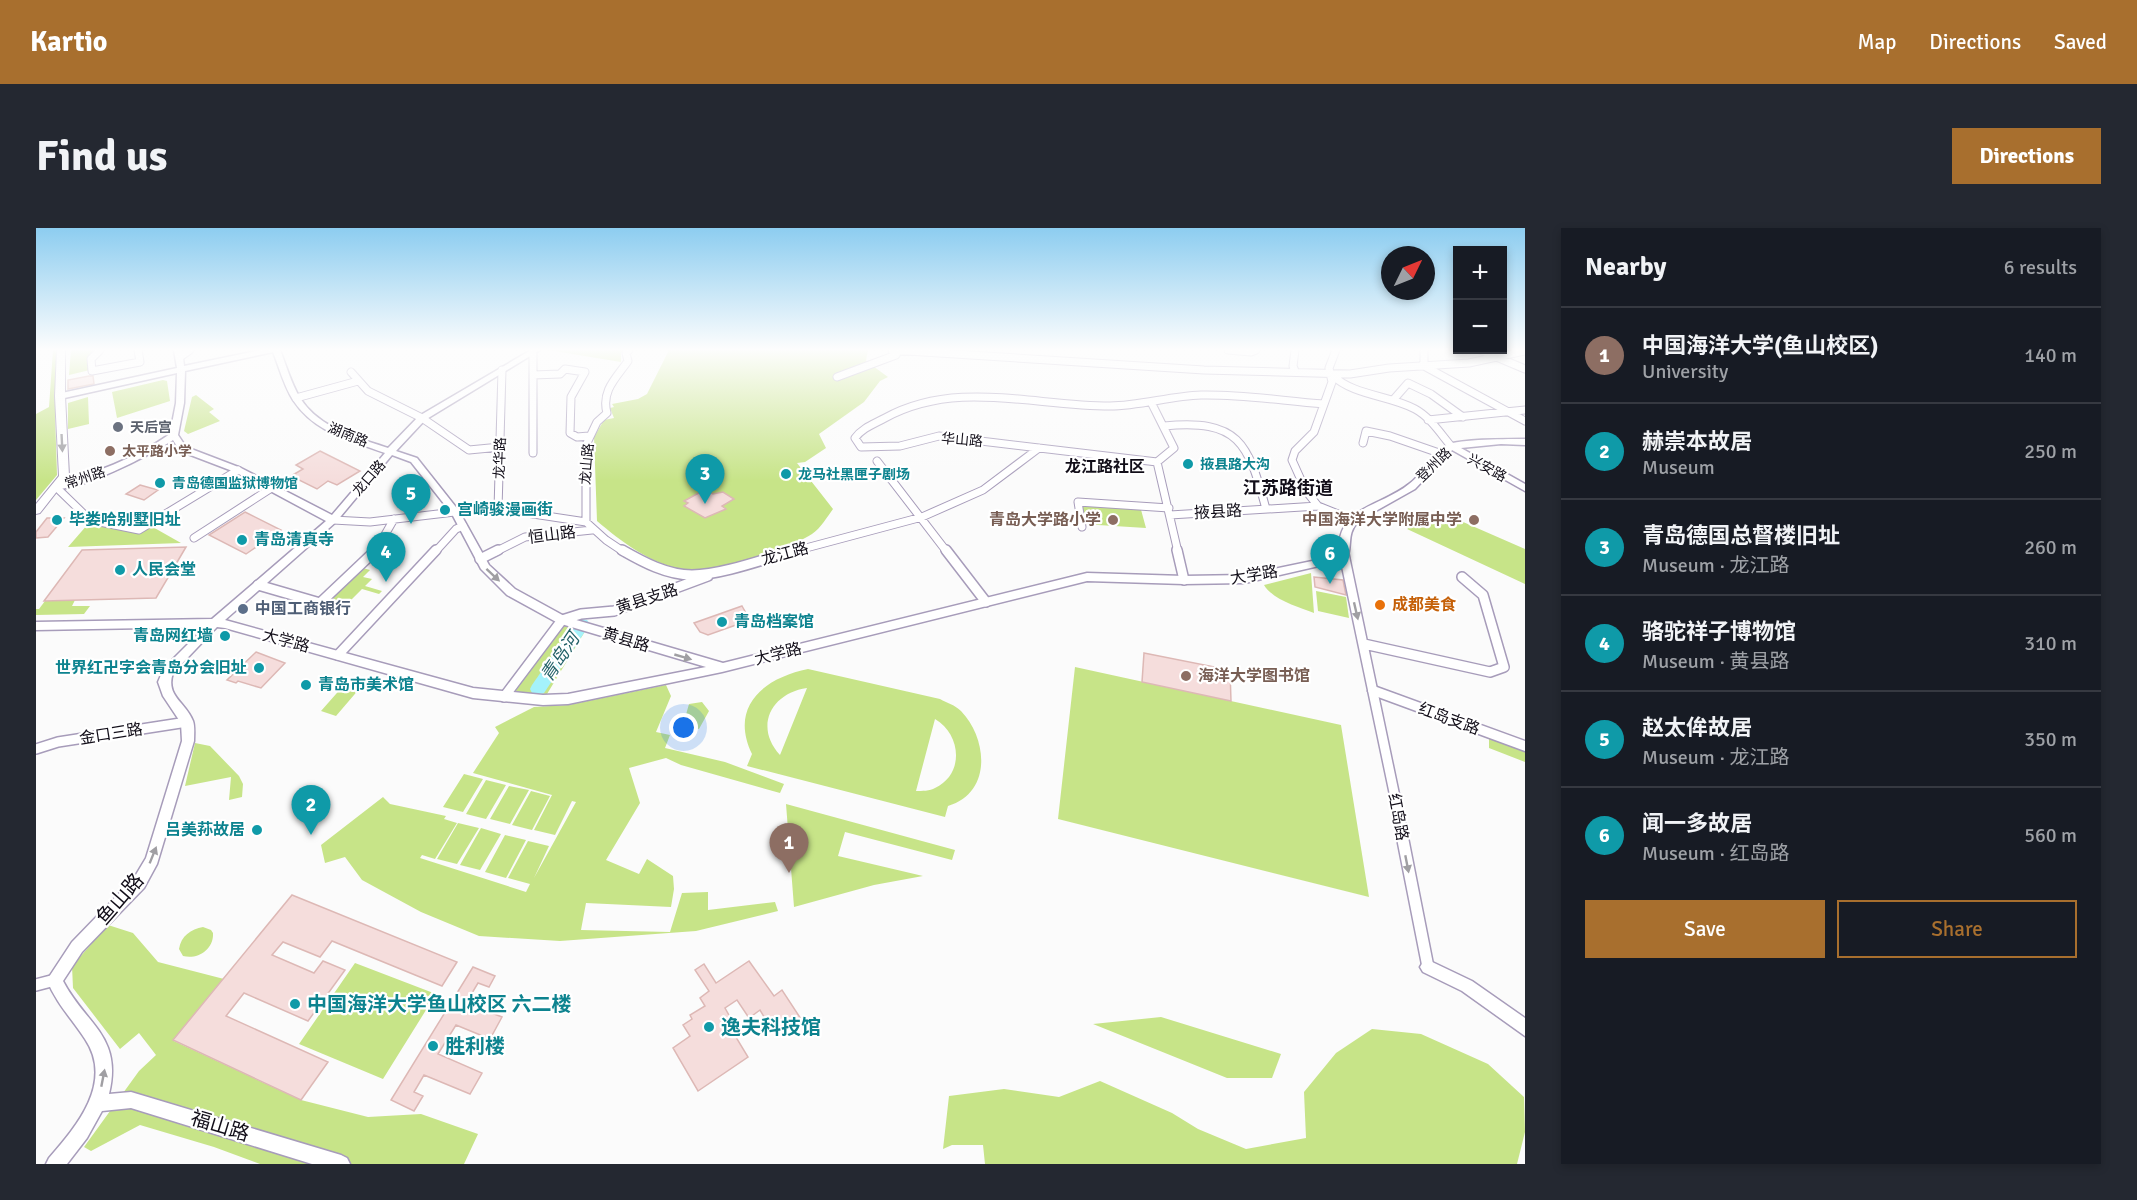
<!DOCTYPE html>
<meta charset="utf-8">
<style>
:root{--surface:#171b24;--page:#242831;--text:#f1f3f6;--muted:#9ea1a6;--line:#363941;--accent:#a86f2e}
body{margin:0;font-family:Signika,"Noto Sans SC",sans-serif;background:var(--page);color:var(--text)}
.controls{position:absolute;right:18px;top:18px;display:grid;overflow:hidden;border-radius:0px;box-shadow:0 3px 9px #0003}
.controls button{width:54px;height:54px;display:grid;place-items:center;padding:0;border:0;border-bottom:2px solid var(--line);background:var(--surface);color:var(--text);font:30px sans-serif}
.compass{position:absolute;left:1345px;top:18px;width:54px;height:54px;border-radius:50%;background:var(--surface);box-shadow:0 3px 9px #0003;rotate:47deg}
.you{position:absolute;left:648px;top:500px;width:21px;height:21px;margin:-15px;border:4px solid #fff;border-radius:50%;background:#1a73e8;box-shadow:0 0 0 9px #1a73e833}
.badge{display:grid;place-items:center;width:39px;height:39px;border-radius:50%;background:var(--accent);color:#fff;font-size:20px;font-weight:700}
.pin{position:absolute;translate:-50% -50px;filter:drop-shadow(0 2px 3px #0008)}
.pin::after{content:'';position:absolute;top:32px;width:21px;height:18px;background:inherit;clip-path:polygon(0 0,100% 0,50% 100%)}
.list{margin:0;padding:0;list-style:none}
h2{display:flex;justify-content:space-between;align-items:center;height:78px;margin:0;padding:0 24px;font-size:26px}
h2 small{font-size:20px;font-weight:400;color:var(--muted)}
.list li{display:grid;grid-template-columns:39px 1fr auto;gap:18px;align-items:center;box-sizing:border-box;height:96px;padding:0 24px;border-top:2px solid var(--line)}
.list b{display:block;font-size:22px;white-space:nowrap}
.list p{margin:0;font-size:20px;white-space:nowrap;color:var(--muted)}
.list em{font-size:20px;font-style:normal;color:var(--muted)}
.actions{display:flex;gap:12px;padding:18px 24px}
.actions a{flex:1;padding:14px 0;border:2px solid var(--accent);border-radius:0px;text-align:center;font-size:21px;color:var(--accent)}
.actions .main{background:var(--accent);color:#fff}
.map{position:relative;flex:none;width:1489px;height:936px;overflow:hidden;border-radius:0px}
header{display:flex;align-items:center;gap:36px;box-sizing:border-box;height:84px;padding:0 30px;background:var(--accent);color:#fff}
header strong{font-size:28px}
nav{display:flex;gap:33px;margin-inline-start:auto;font-size:21px}
.intro{display:flex;align-items:center;justify-content:space-between;box-sizing:border-box;height:144px;padding:0 36px}
h1{margin:0;font-size:42px}
.button{padding:15px 27px;border-radius:0px;background:var(--accent);color:#fff;font-size:21px;font-weight:700}
main{display:flex;gap:36px;padding:0 36px}
aside{flex:1;background:var(--surface);border-radius:0px;box-shadow:0 3px 9px #0003}
.map>svg:first-child{display:block}
.green{fill:#c7e488;fill-rule:evenodd}
.lines{fill:none;stroke-linecap:round;stroke-linejoin:round}
.river{fill:#a4f2fb;fill-rule:evenodd}
.building{fill:#f5dddc;stroke:#ddb8b5;stroke-width:1.5}
.street-far2-casing{stroke:#a79cba;stroke-width:9}
.street-far1-casing{stroke:#a79cba;stroke-width:12}
.street-casing{stroke:#a79cba;stroke-width:14}
.secondary-casing{stroke:#a79cba;stroke-width:3}
.primary-casing{stroke:#a79cba;stroke-width:2}
.street-far2{stroke:#fff;stroke-width:7}
.street-far1{stroke:#fff;stroke-width:9}
.street{stroke:#fff;stroke-width:11}
.secondary{fill:#fff;fill-rule:evenodd}
.primary{fill:#fff;fill-rule:evenodd}
.oneway{fill:#a09fa3}
.worship-dot{fill:#6b7280;stroke:#fff;stroke-width:2}
.education-dot{fill:#8d6e63;stroke:#fff;stroke-width:2}
.culture-dot{fill:#0f9aa8;stroke:#fff;stroke-width:2}
.food-dot{fill:#e8710a;stroke:#fff;stroke-width:2}
.service-dot{fill:#5c6f8a;stroke:#fff;stroke-width:2}
.labels{text-anchor:middle;dominant-baseline:central;stroke-width:4.5;stroke-linejoin:round;paint-order:stroke}
.far-worship-label{font-size:14px;font-weight:bold;fill:#5b616d;stroke:#fff;text-anchor:start}
.far-street-label{font-size:14px;fill:#120e19;stroke:#fff}
.far-education-label{font-size:14px;font-weight:bold;fill:#785e54;stroke:#fff;text-anchor:start}
.far-culture-label{font-size:14px;font-weight:bold;fill:#0d838f;stroke:#fff;text-anchor:start}
.far-quarter-label{font-size:16px;font-weight:bold;fill:#120e19;stroke:#fff}
.culture-label{font-size:16px;font-weight:bold;fill:#0d838f;stroke:#fff;text-anchor:start}
.street-label{font-size:16px;fill:#120e19;stroke:#fff}
.education-label{font-size:16px;font-weight:bold;fill:#785e54;stroke:#fff;text-anchor:end}
.food-label{font-size:16px;font-weight:bold;fill:#c56008;stroke:#fff;text-anchor:start}
.service-label{font-size:16px;font-weight:bold;fill:#4e5e75;stroke:#fff;text-anchor:start}
.far-district-label{font-size:18px;font-weight:bold;fill:#120e19;stroke:#fff}
.water-label{font-size:18px;font-style:italic;fill:#246269;stroke:#fff}
.near-street-label{font-size:20px;fill:#120e19;stroke:#fff}
.near-culture-label{font-size:20px;font-weight:bold;fill:#0d838f;stroke:#fff;text-anchor:start}
</style>
<header>
<strong>Kartio</strong>
<nav><a>Map</a><a>Directions</a><a>Saved</a></nav>
</header>
<div class="intro"><h1>Find us</h1><a class="button">Directions</a></div>
<main>
<div class="map">
<svg width="1489" height="936" viewBox="0 0 1489 936">
<rect width="100%" height="100%" fill="#fbfbfb"/>
<path class="green" d="M17,122h5l-3,64 2,61 -21,25v-86l13,-7z
M35,122h24l-1,19 -25,6z
M512,122h76l-3,3v9z
M633,122h199l-2,11 22,16 -8,4 -16,21 -45,32 7,14 -21,14 -8,1 36,46c-6,8 -12,19 -21,25 -21,14 -107,42 -132,35 -32,-7 -58,-27 -83,-48l-3,-84 10,-17 10,-2 -4,-10 4,-1 -2,-3 26,-5 9,-5z
M127,152l4,1 3,20 -53,17 -5,-26z
M160,167l18,14 -5,3 11,9 -32,13 -4,-3 8,-34z
M52,169l1,27 -21,5v-26z
M1042,274l62,4 6,22 -64,-4z
M1402,283l87,38v35l-118,-55z
M52,296l51,9 12,-7 30,17 -113,4z
M327,340l7,2 -7,7 9,2 -7,7 17,5 -3,3 -17,-5 -15,15 -17,-5z
M1275,345l3,40c-16,-6 -41,-13 -50,-28z
M1280,363l30,6 3,21 -31,-7z
M39,372l-3,6h18l-6,8 -48,1v-6h3l6,-8z
M527,394l21,11 -37,61 -32,-2z
M1039,439l266,58 28,172 -311,-78z
M772,441l132,30c7,4 15,6 21,12 27,28 31,82 -13,95l-3,11 -198,-51 5,-12c-23,-48 12,-76 56,-85zM771,460l-27,67c-26,-28 -9,-62 27,-67zM899,491c26,15 30,55 0,69 -5,3 -13,3 -19,3z
M315,449l15,4 -30,35 -15,-5z
M630,457l5,11 -15,36 14,3 -5,13 60,14 59,22 -4,9 -99,-28 -15,-7 -37,10 11,35 -34,57 33,14 8,-15 26,17 1,13 -3,18 -85,-4 -5,27 89,2 12,-39 26,-1v18l67,-8 3,9 -82,20 -136,10 -81,-5 -58,-24 -59,-32 -17,-23 -20,6 -4,-18 62,-48 7,7 56,12 -2,3 13,4 -22,36 -13,-4 -2,3 106,34 4,-8 -22,-6 20,-37 21,5 -15,32 42,-76 -4,-1 -17,34 -21,-5 18,-35 -79,-22 26,-40 -4,-6 39,-20 34,-2z
M666,474l7,9 -10,18 -16,-4 6,-21z
M1453,510l36,13v11l-36,-14z
M159,515l15,3 29,30 4,8 -1,13 -13,3 2,-23 -46,9z
M428,546l19,5 -20,33 -20,-5z
M450,552l20,5 -20,34 -20,-5z
M473,558l20,4 -19,34 -20,-5z
M495,563l19,5 -18,34 -20,-5z
M750,576l169,46 -3,10 -107,-28 -7,24 85,20 -49,9 -80,22z
M422,595l21,5 -22,36 -20,-5z
M445,600l20,6 -21,36 -20,-5z
M469,607l21,5 -20,38 -21,-6z
M72,697l25,8 25,29 66,17 -50,62 127,59 67,17 53,-3 57,20 -14,30h-204l-46,-17 -74,-22 -49,26 -7,-4 55,-76 17,-16 -17,-22 -19,16 -47,-61 -1,-22z
M167,699l8,3 2,3c1,16 -15,27 -30,23l-4,-7c2,-13 12,-20 24,-22z
M319,735l81,31 -53,85 -84,-35z
M1125,789l120,37 -9,24h-45l-134,-54z
M1336,801l49,5 67,30 36,33 1,35 -8,32h-532l-2,-19h-31l-9,4 6,-53 55,-7 55,8 41,-16 72,32 26,16 48,20 60,-11 -2,-46 32,-39z"/>
<g class="lines">
<path class="river" d="M546,391l5,1 3,4 -46,69 -6,2 -6,-2 -2,-4 2,-4 45,-65z"/>
</g>
<path class="building" d="M53,148h4l1,8 -26,5v-9z
M284,223l40,20 -23,14 -9,-4 -11,8 -26,-13 12,-7 -7,-4z
M104,257l18,5 -14,10 -18,-6z
M670,261l7,5 10,-2 11,7 -12,7 4,3 -21,9 -21,-12 4,-3 -4,-2z
M209,284l36,18 -35,24 -37,-19z
M11,290h17l-16,19 -12,1v-6z
M150,319l-30,51 -112,3 38,-51z
M1278,349l29,3 3,15 -31,-8z
M706,378l8,14 -42,15 -8,-3 -6,-9z
M220,424l29,11 -24,25 -23,-7 -2,2 -9,-3z
M1108,425l86,17 1,31 -89,-19z
M256,667l165,67 -15,24 -110,-45 -12,16 -37,-15 -11,13 42,18 9,-12 22,9 -37,51 -64,-28 -18,23 102,46 -27,38 -128,-60z
M713,733l25,35 8,-6 19,29 -14,10 -3,-5 -11,8 -13,-22 -11,8 -12,-18 -12,8 10,18 -4,3 17,28 -50,34 -25,-43 17,-12 -7,-11 9,-6 -2,-4 15,-9 -5,-8 9,-7 -14,-21 9,-6 12,19z
M437,739l22,9 -6,11 -11,-4 -12,20 36,14 -12,22 -34,-14 -18,29 44,19 -12,21 -46,-19 -10,17 9,4 -9,15 -23,-11z"/>
<g class="lines">
<defs>
<path id="street-far2" d="M64,122l-9,9 1,12 48,-9 -2,-12
M856,122l312,20 146,4 39,-6 80,-5 56,-12
M1192,122l23,2 5,-2
M1259,122l-2,16 2,5
M1300,122l-7,18 3,14 -18,50 -19,19 -3,9 14,31 12,15 35,14
M1388,122v16l101,55
M1444,122l45,19
M497,126v21l27,-1 5,-5 20,3 -14,25 -1,36 7,4 12,-1
M144,129l10,-7
M315,144l17,19 54,27 47,32 31,-3
M497,147v78
M1296,147c22,21 57,20 83,34 15,8 25,24 36,37
M801,149l59,-22 1,-3
M260,170l62,-17
M1358,171l14,-16 23,11 32,23
M1115,174l23,46 -17,14 -218,-26 -39,10 -39,1 -6,-9c7,-10 19,-14 30,-20 71,-39 148,-12 225,-12 30,0 60,-10 91,-11 41,-1 82,6 123,9
M1392,192l97,-10
M1128,198c75,-7 84,16 102,83
M1327,215l3,-12 24,5 52,18
M841,233l70,91
M1121,234l21,90
M20,259l34,33 49,10 99,-60
M462,281l4,-139
M1134,287l148,-9
M297,292l37,2 110,-13 27,1 79,12 20,18 18,12
M550,294v-77l11,-23 10,-9c-6,-22 9,-35 21,-52l-2,-8 3,-3
M1046,299l-4,-25 91,6
M158,310l79,-51
M339,324l19,-33
M399,324l21,-23 7,-3
M459,324l30,-15 67,-7
M755,324l131,-35 61,-27 56,-42"/>
<path id="street-far1" d="M586,322c21,12 45,25 70,25 30,0 75,-17 104,-25
M910,322l40,52
M1141,322l7,30
M1308,326l55,262
M444,331l18,-9
M222,357l62,18 56,-53
M1328,416l126,28 14,-5 -21,-72 -21,-18
M302,427l98,-105
M468,469l58,-77 19,-6 33,-3 94,-35
M0,521l22,-7 129,-20"/>
<path id="street" d="M1362,587l30,152
M0,757l19,-5"/>
<path id="secondary" d="M138,122h8l2,16 77,-16h19c6,15 11,33 20,48 20,31 56,39 88,50l31,-32 112,-66h9l-115,70 -29,31 21,7 42,53 30,54 26,24 51,28 157,46 364,-90 97,3 61,-1 72,-15 22,-8c-2,-46 42,-45 70,-68 14,-10 24,-31 38,-39 10,-6 64,-6 78,-6v6l-24,-1 -40,4 64,36v7l-73,-41 -37,39 -57,32c-11,14 -6,20 -10,35l-29,10 -74,17 -61,1 -97,-3 -365,91 -154,32 -25,1 -70,-7 -248,-70 -8,-1 -44,46c-8,23 13,29 20,48 2,6 1,14 1,20l-37,123 -13,24 -62,64 -19,29c23,44 60,55 46,113l22,-2 210,63 6,3 3,6h-38l-181,-56 -29,3 -15,27 -20,26h-21l3,-6c28,-32 65,-76 36,-119 -13,-20 -29,-36 -38,-59l25,-38 62,-64 12,-20 36,-117 -1,-18 -18,-27 -5,-14 6,-14 41,-41 -169,3v-8l176,-3 114,-98 -91,-49 -55,-21 -7,-11c-23,15 -94,52 -120,49v-4c42,-12 81,-26 117,-51l6,-31 1,-30 -117,26 -4,-3 1,-2 120,-26zM237,124c6,15 11,34 20,48 22,33 56,40 92,53l-53,62 -91,-47 -55,-21 -8,-12 6,-32 1,-32zM356,227l19,7 41,52 29,55 26,26 51,28 148,44 -138,27 -25,1 -70,-7 -248,-68 111,-98z
M1338,458l151,55v10l-155,-57 -2,-3 2,-3z
M1392,732l44,21 53,37v18l-63,-45 -39,-19 -3,-5 3,-5z"/>
<path id="primary" d="M21,122h8v46l4,80 -29,37 -4,1v-10l23,-28 -4,-80z"/>
</defs>
<use href="#street-far2" class="street-far2-casing"/>
<use href="#street-far1" class="street-far1-casing"/>
<use href="#street" class="street-casing"/>
<use href="#secondary" class="secondary-casing"/>
<use href="#primary" class="primary-casing"/>
<use href="#street-far2" class="street-far2"/>
<use href="#street-far1" class="street-far1"/>
<use href="#street" class="street"/>
<use href="#secondary" class="secondary"/>
<use href="#primary" class="primary"/>
</g>
<defs><path id="oneway-solid" d="M-6-.8H1V-3.2L6.5 0L1 3.2V.8H-6Z" transform="scale(1.5)"/></defs>
<g class="oneway">
<use href="#oneway-solid" transform="translate(26 215) rotate(87)"/>
<use href="#oneway-solid" transform="translate(457 347) rotate(43)"/>
<use href="#oneway-solid" transform="translate(1320 383) rotate(77)"/>
<use href="#oneway-solid" transform="translate(647 429) rotate(16)"/>
<use href="#oneway-solid" transform="translate(117 627) rotate(-68)"/>
<use href="#oneway-solid" transform="translate(1371 636) rotate(79)"/>
<use href="#oneway-solid" transform="translate(67 850) rotate(-79)"/>
</g>
<linearGradient id="sky" x2="0" y2="1"><stop stop-color="#8dcdf0"/><stop offset="0.48" stop-color="#fdfdfd"/><stop offset="1" stop-color="#fdfdfd" stop-opacity="0"/></linearGradient>
<rect width="1489" height="253" fill="url(#sky)"/>
<circle class="worship-dot" cx="82" cy="199" r="6"/>
<g class="education-dot">
<circle cx="74" cy="223" r="6"/>
<circle cx="1077" cy="292" r="6"/>
<circle cx="1438" cy="292" r="6"/>
<circle cx="1150" cy="448" r="6"/>
</g>
<g class="culture-dot">
<circle cx="1152" cy="236" r="6"/>
<circle cx="750" cy="246" r="6"/>
<circle cx="124" cy="255" r="6"/>
<circle cx="409" cy="282" r="6"/>
<circle cx="21" cy="292" r="6"/>
<circle cx="206" cy="312" r="6"/>
<circle cx="84" cy="342" r="6"/>
<circle cx="686" cy="394" r="6"/>
<circle cx="189" cy="408" r="6"/>
<circle cx="223" cy="440" r="6"/>
<circle cx="270" cy="457" r="6"/>
<circle cx="221" cy="602" r="6"/>
<circle cx="259" cy="776" r="6"/>
<circle cx="673" cy="799" r="6"/>
<circle cx="397" cy="818" r="6"/>
</g>
<circle class="food-dot" cx="1344" cy="377" r="6"/>
<circle class="service-dot" cx="207" cy="381" r="6"/>
<g class="labels">
<g class="far-worship-label">
<text x="94" y="199">天后宫</text>
</g>
<g class="far-street-label">
<text transform="translate(312 207) rotate(22)">湖南路</text>
<text transform="translate(926 212) rotate(5)">华山路</text>
<text transform="translate(464 230) rotate(-88)">龙华路</text>
<text transform="translate(551 236) rotate(-85)">龙山路</text>
<text transform="translate(1398 237) rotate(-44)">登州路</text>
<text transform="translate(1451 240) rotate(29)">兴安路</text>
<text transform="translate(49 250) rotate(-18)">常州路</text>
<text transform="translate(333 250) rotate(-49)">龙口路</text>
</g>
<g class="far-education-label">
<text x="86" y="223">太平路小学</text>
</g>
<g class="far-culture-label">
<text x="1164" y="236">掖县路大沟</text>
<text x="762" y="246">龙马社黑匣子剧场</text>
<text x="136" y="255">青岛德国监狱博物馆</text>
</g>
<g class="far-quarter-label">
<text x="1069" y="239">龙江路社区</text>
</g>
<g class="culture-label">
<text x="421" y="282">宫崎骏漫画街</text>
<text x="33" y="292">毕娄哈别墅旧址</text>
<text x="218" y="312">青岛清真寺</text>
<text x="96" y="342">人民会堂</text>
<text x="698" y="394">青岛档案馆</text>
<text x="177" y="408" text-anchor="end">青岛网红墙</text>
<text x="211" y="440" text-anchor="end">世界红卍字会青岛分会旧址</text>
<text x="282" y="457">青岛市美术馆</text>
<text x="209" y="602" text-anchor="end">吕美荪故居</text>
</g>
<g class="street-label">
<text transform="translate(1182 284) rotate(-3)">掖县路</text>
<text transform="translate(516 307) rotate(-7)">恒山路</text>
<text transform="translate(749 326) rotate(-15)">龙江路</text>
<text transform="translate(1218 347) rotate(-9)">大学路</text>
<text transform="translate(611 371) rotate(-18)">黄县支路</text>
<text transform="translate(590 412) rotate(17)">黄县路</text>
<text transform="translate(250 413) rotate(15)">大学路</text>
<text transform="translate(742 426) rotate(-14)">大学路</text>
<text transform="translate(1413 491) rotate(20)">红岛支路</text>
<text transform="translate(75 506) rotate(-9)">金口三路</text>
<text transform="translate(1362 589) rotate(79)">红岛路</text>
</g>
<g class="education-label">
<text x="1065" y="292">青岛大学路小学</text>
<text x="1426" y="292">中国海洋大学附属中学</text>
<text x="1162" y="448" text-anchor="start">海洋大学图书馆</text>
</g>
<g class="food-label">
<text x="1356" y="377">成都美食</text>
</g>
<g class="service-label">
<text x="219" y="381">中国工商银行</text>
</g>
<g class="far-district-label">
<text x="1252" y="260">江苏路街道</text>
</g>
<g class="water-label">
<text transform="translate(524 429) rotate(-56)">青岛河</text>
</g>
<g class="near-street-label">
<text transform="translate(84 671) rotate(-49)">鱼山路</text>
<text transform="translate(184 898) rotate(17)">福山路</text>
</g>
<g class="near-culture-label">
<text x="271" y="776">中国海洋大学鱼山校区 六二楼</text>
<text x="685" y="799">逸夫科技馆</text>
<text x="409" y="818">胜利楼</text>
</g>
</g>
</svg>
<div class="controls">
<button>+</button>
<button>−</button>
</div>
<svg class="compass" viewBox="-18 -18 36 36"><path d="M0-13l5 13h-10z" fill="#e53935"/><path d="M0 13l5-13h-10z" fill="#9ea1a6"/></svg>
<div class="you"></div>
<div class="pin badge" style="left:753px;top:645px;background:#8d6e63">1</div>
<div class="pin badge" style="left:275px;top:607px;background:#0f9aa8">2</div>
<div class="pin badge" style="left:669px;top:276px;background:#0f9aa8">3</div>
<div class="pin badge" style="left:350px;top:354px;background:#0f9aa8">4</div>
<div class="pin badge" style="left:375px;top:296px;background:#0f9aa8">5</div>
<div class="pin badge" style="left:1294px;top:356px;background:#0f9aa8">6</div>
</div>
<aside>
<h2>Nearby<small>6 results</small></h2>
<ul class="list">
<li><span class="badge" style="background:#8d6e63">1</span><div><b>中国海洋大学(鱼山校区)</b><p>University</p></div><em>140 m</em></li>
<li><span class="badge" style="background:#0f9aa8">2</span><div><b>赫崇本故居</b><p>Museum</p></div><em>250 m</em></li>
<li><span class="badge" style="background:#0f9aa8">3</span><div><b>青岛德国总督楼旧址</b><p>Museum · 龙江路</p></div><em>260 m</em></li>
<li><span class="badge" style="background:#0f9aa8">4</span><div><b>骆驼祥子博物馆</b><p>Museum · 黄县路</p></div><em>310 m</em></li>
<li><span class="badge" style="background:#0f9aa8">5</span><div><b>赵太侔故居</b><p>Museum · 龙江路</p></div><em>350 m</em></li>
<li><span class="badge" style="background:#0f9aa8">6</span><div><b>闻一多故居</b><p>Museum · 红岛路</p></div><em>560 m</em></li>
</ul>
<div class="actions"><a class="main">Save</a><a>Share</a></div>
</aside>
</main>
